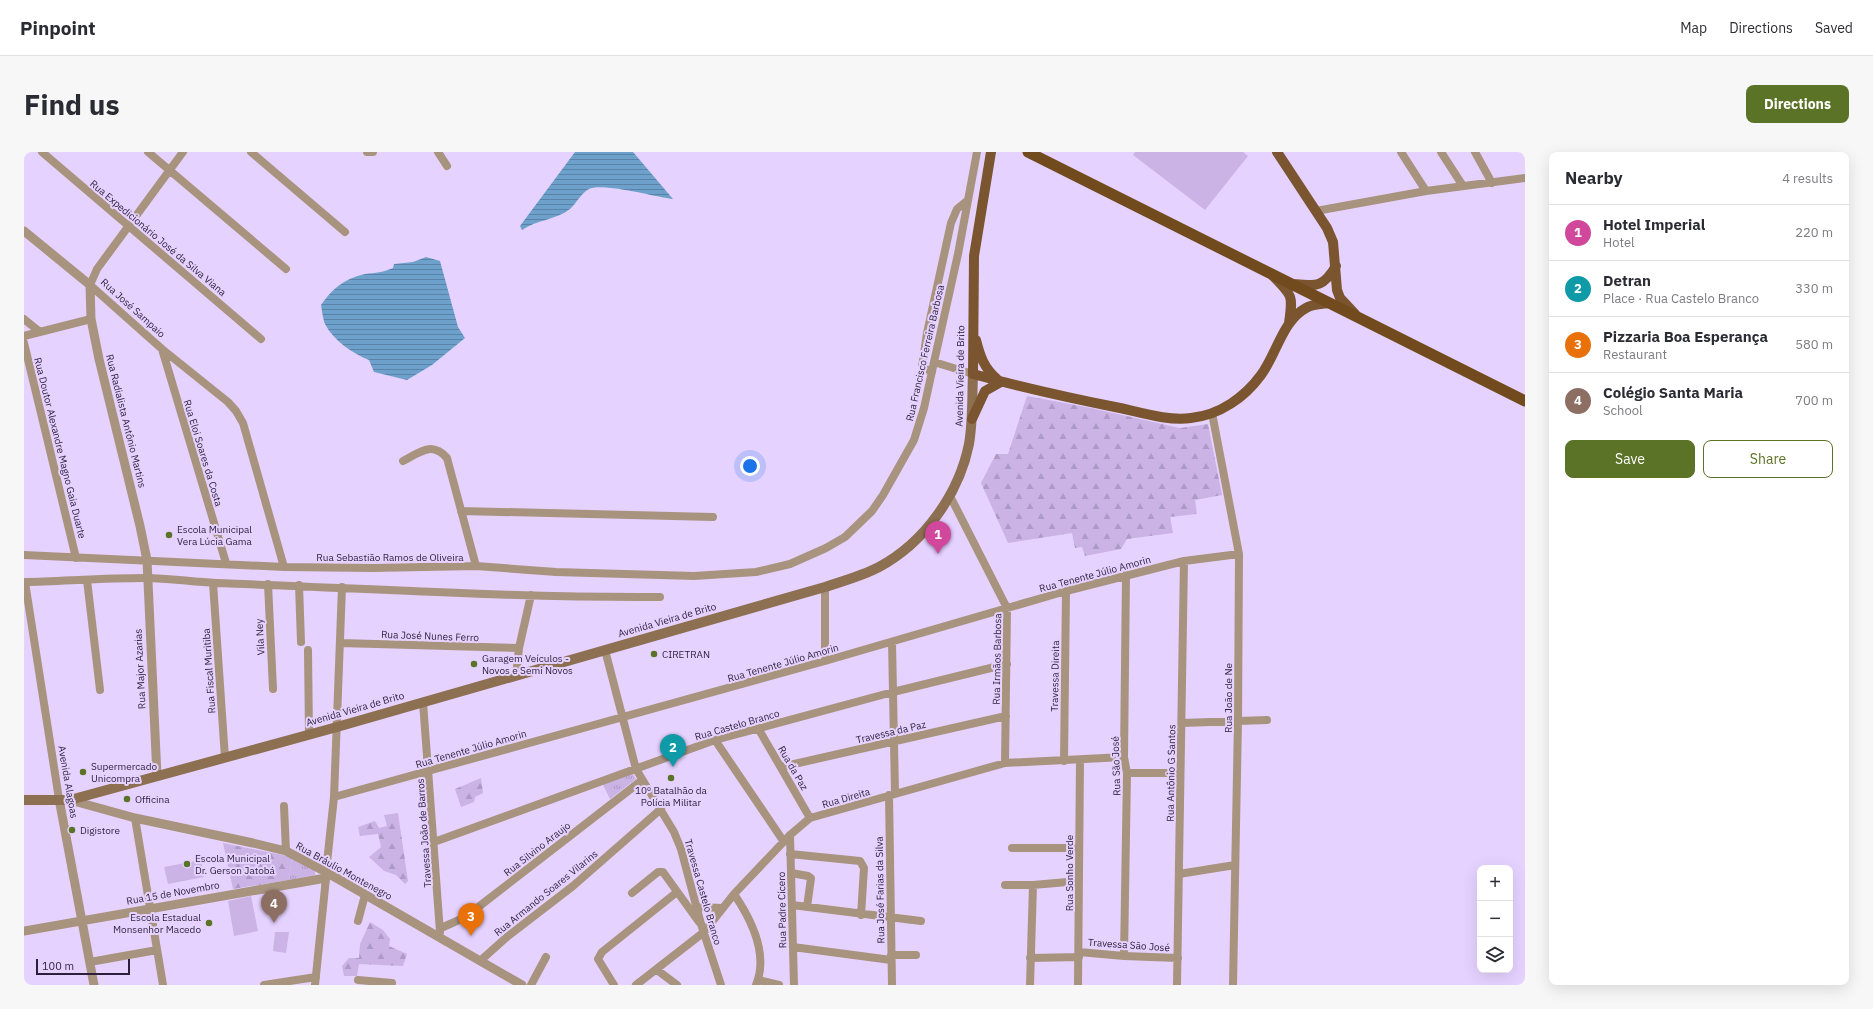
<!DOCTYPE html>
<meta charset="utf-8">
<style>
:root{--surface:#fff;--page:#f7f7f7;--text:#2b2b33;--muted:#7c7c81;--line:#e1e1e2;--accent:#5a7326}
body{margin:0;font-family:"IBM Plex Sans",sans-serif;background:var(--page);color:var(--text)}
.controls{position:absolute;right:12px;bottom:12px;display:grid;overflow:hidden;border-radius:8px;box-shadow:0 4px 16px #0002}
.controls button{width:36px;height:36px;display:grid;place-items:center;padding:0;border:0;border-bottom:1px solid var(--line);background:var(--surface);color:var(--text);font:20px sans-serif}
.scale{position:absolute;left:12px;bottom:10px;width:94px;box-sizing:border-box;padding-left:4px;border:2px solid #2c1f3b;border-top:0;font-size:11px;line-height:14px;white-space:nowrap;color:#2c1f3b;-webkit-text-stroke:3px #e6d2ff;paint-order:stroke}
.you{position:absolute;left:726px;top:314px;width:14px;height:14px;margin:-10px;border:3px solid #fff;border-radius:50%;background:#1a73e8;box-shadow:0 0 0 6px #1a73e833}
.badge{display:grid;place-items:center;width:26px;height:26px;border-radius:50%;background:var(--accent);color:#fff;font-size:13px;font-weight:700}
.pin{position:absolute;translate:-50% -33px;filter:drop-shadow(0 1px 2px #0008)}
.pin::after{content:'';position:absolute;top:21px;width:14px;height:12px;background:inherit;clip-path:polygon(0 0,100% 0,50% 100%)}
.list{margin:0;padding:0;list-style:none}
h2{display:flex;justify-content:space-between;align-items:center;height:52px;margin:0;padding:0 16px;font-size:17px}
h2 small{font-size:13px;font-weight:400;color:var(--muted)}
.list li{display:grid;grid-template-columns:26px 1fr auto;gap:12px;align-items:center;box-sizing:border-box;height:56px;padding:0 16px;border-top:1px solid var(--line)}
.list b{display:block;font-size:15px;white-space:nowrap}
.list p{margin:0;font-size:13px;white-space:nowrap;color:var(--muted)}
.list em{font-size:13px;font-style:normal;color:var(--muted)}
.actions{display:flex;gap:8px;padding:12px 16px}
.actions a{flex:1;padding:9px 0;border:1px solid var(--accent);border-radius:8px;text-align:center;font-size:14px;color:var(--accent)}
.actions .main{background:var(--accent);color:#fff}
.icon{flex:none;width:22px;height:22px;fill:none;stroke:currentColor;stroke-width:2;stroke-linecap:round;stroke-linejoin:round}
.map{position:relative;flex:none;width:1501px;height:833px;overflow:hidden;border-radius:8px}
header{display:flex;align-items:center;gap:24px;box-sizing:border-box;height:56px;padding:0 20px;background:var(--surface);border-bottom:1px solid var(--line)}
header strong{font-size:19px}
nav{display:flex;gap:22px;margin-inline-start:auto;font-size:14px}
.intro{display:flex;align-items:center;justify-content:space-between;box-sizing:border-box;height:96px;padding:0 24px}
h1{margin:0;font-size:28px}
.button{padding:10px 18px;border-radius:8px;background:var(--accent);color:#fff;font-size:14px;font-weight:700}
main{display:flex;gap:24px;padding:0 24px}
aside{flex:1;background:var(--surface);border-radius:8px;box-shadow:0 4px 16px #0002}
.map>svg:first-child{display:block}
.forest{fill:url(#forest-firs)}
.park{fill:url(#park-tufts)}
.pitch{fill:#cbb3e6}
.water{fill:url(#water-rules)}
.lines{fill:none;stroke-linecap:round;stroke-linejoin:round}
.minor{stroke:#a8937f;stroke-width:8}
.tertiary{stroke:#a8937f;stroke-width:9}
.secondary{stroke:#8d6f51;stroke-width:10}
.primary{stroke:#7a5530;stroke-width:10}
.trunk{stroke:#714a1e;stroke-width:11}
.poi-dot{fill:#5a7326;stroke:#e6d2ff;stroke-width:1.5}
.labels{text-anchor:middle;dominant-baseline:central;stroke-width:4;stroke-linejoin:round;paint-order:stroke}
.street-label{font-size:10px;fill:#2c1f3b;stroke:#e6d2ff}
.poi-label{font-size:10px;fill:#2c1f3b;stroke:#e6d2ff;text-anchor:start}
</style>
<header>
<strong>Pinpoint</strong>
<nav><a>Map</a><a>Directions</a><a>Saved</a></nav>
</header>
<div class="intro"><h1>Find us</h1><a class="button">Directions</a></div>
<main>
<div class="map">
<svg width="1501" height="833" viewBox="0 0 1501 833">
<defs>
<pattern id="forest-firs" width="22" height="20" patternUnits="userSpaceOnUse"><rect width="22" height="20" fill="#cbb3e6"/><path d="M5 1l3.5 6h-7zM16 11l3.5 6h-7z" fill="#ae9ac6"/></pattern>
<pattern id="park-tufts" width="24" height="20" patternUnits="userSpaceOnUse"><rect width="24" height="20" fill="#cbb3e6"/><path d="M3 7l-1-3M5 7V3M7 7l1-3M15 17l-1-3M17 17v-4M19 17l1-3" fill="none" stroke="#ae9ac6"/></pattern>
<pattern id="water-rules" width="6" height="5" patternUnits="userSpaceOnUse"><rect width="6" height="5" fill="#6ea0cc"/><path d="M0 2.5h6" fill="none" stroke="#5b82a7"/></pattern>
</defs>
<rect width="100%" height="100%" fill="#e6d2ff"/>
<path class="forest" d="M1003,244l64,12 89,20 28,-4 14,71 -27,5 2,14 -27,3 3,16 -46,6 -6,10 -36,7 -3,-9 -7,1 -3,-15 -64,10 -27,-60 15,-29h12z
M457,626l2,15 -8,4 -1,5 -13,5 -6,-18z
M374,661l10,68 -3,3 -9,-9 -12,-4 -15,-14 12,-10 -3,-13 -18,2 -2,-9 17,-6 4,7 8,-2 -3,-11z
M199,691l69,14 -3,23 -56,9z
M346,770l13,8 7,9 -1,7 18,8 -4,12 -44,-2 -2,12h-13l-2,-10 7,-8h10l1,-14z"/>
<path class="park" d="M608,621l4,6 -26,20 -8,-16z
M268,705l23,14v4l-26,5z"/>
<path class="pitch" d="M1111,0h108l5,4 -43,54 -72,-55z
M177,708l3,17 -36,7 -4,-17z
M227,744l7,35 -24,5 -6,-35z
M251,780h14l-3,21 -13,-2z"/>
<path class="water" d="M551,0h58l40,47c-16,-2 -72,-17 -84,-10 -9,5 -12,14 -19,20 -14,11 -34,11 -48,21l-2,-4z
M402,105l14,4 18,66 7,11 -33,27 -25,15 -33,-8 -5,-12c-17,-7 -35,-19 -44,-36 -2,-5 -3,-13 -4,-19 12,-17 23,-26 44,-31 10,-1 19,-2 28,-6l1,-4 19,-2z"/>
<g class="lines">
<path class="minor" d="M18,0l219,187
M124,0l138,117
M159,0l-86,117 -7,16 72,64 66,53 8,9 7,12 41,144
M227,0l94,80
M343,0h6
M414,0l9,14
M1377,0l25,39
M1417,0l22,34
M1451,0l17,31
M1292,59l110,-20 99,-13
M0,167l16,13
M0,184l67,-17
M0,191l52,215
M138,197l64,214
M910,210l39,12
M908,220l-10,-5 5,-34 24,-110 6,-14 11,-9
M1188,261l27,141 -1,167 -5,264
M379,309c17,-9 29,-20 44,-3l29,108
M926,344l57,112 -2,155
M437,359l252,6
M0,403l260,12 89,1 103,-2 80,6 138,4 62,-4 34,-8 36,-16 19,-11 27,-26 11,-16 31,-55 10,-32 10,-46 24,-108 19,-102
M63,428l13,110
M0,430c40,-1 81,-4 121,-4 24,0 47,4 71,5 147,5 296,15 444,14
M1,430l34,217
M189,431l12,175
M244,432l5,105
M275,433l2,57
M801,435v74
M868,490l3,151
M316,491l179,5
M284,498l1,85
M581,498l31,119 38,63 7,17 20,75 20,61
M492,524l3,-28 12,-53
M399,550l17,230
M1158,571l85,-3
M734,576l52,90
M691,588l69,102
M1040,609l2,-170
M757,615l225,-51
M1103,621h53
M865,643l3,190
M310,645l491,-136 241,-70 118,-30 55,-7
M260,654l2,45
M111,666l28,167
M766,683l4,150
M410,690l281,-102 178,-48 114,-28
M988,696h67
M766,702l70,7 4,7 -3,47
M302,720l8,-75 8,-210
M767,721l17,3 3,2 -4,29
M1155,722l56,-9
M981,733h28l46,-4
M608,741l26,-21h5l36,50
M710,742c17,25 35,60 22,91
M768,753l129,16
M673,755l25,1
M334,769l7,-26
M417,776l18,-8 18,-12 164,-127
M769,795l98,13
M1055,800l45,4 54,2
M867,803h25
M1100,804l3,-183 -3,-16 2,-182
M1006,806l49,-1
M456,809l28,-25 65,-50 88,-77
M66,810l67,-12
M633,818l20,15
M334,828l34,3
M734,828l21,5
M240,833l52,-8
M291,833l11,-107
M507,833l15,-28
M590,833l-16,-26 4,-7 75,-60
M612,833l68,-53 30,-38 56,-59 20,-17 195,-55 119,-6
M1006,833l3,-100
M1054,833l2,-225
M1153,833l7,-424"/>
<path class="tertiary" d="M0,79l66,54 1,34 8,40 41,167 7,34 10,216
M35,647l35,186
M46,648l65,18 118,25 33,8 40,21 196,113
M0,779l302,-53v-6"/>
<path class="secondary" d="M0,648h46l267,-73 488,-140c18,-6 37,-11 54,-20 45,-24 80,-73 90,-123 4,-23 3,-47 4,-70"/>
<path class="primary" d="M967,0l-17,104 -1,118c48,13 97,24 147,34 23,5 48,13 71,10 29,-3 54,-21 70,-43 15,-20 22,-55 45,-67 6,-4 16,-4 24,-5
M1253,0l50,76 6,14 4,48 3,8 15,16
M1249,124c20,20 20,20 16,47
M1269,132c23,2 30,4 43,-18
M952,188c4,16 8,28 21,39
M948,267l13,-28 16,-9"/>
<path class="trunk" d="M1004,0l497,249"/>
</g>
<g class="poi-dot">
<circle cx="145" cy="383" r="4"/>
<circle cx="630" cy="502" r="4"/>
<circle cx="450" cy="512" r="4"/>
<circle cx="59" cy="620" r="4"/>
<circle cx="647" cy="626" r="4"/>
<circle cx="103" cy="647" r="4"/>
<circle cx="48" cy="678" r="4"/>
<circle cx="163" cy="712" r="4"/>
<circle cx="185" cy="771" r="4"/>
</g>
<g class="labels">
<g class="street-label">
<text transform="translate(134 86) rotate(40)">Rua Expedicionário José da Silva Viana</text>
<text transform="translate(109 156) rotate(42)">Rua José Sampaio</text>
<text transform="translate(901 201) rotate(-77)">Rua Francisco Ferreira Barbosa</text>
<text transform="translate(936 224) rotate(-89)">Avenida Vieira de Brito</text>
<text transform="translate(102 269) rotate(76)">Rua Radialista Antônio Martins</text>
<text transform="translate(36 296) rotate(76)">Rua Doutor Alexandre Magno Gaia Duarte</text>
<text transform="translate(179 301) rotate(73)">Rua Eloi Soares da Costa</text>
<text x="366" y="405">Rua Sebastião Ramos de Oliveira</text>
<text transform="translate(1071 422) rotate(-15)">Rua Tenente Júlio Amorin</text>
<text transform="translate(643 468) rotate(-16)">Avenida Vieira de Brito</text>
<text transform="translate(406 484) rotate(2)">Rua José Nunes Ferro</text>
<text transform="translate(236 485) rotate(-93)">Vila Ney</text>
<text transform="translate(973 507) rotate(-89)">Rua Irmãos Barbosa</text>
<text transform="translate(759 511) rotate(-16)">Rua Tenente Júlio Amorin</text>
<text transform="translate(116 517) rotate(-93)">Rua Major Azarias</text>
<text transform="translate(185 519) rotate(-94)">Rua Fiscal Muritiba</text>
<text transform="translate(1031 524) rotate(-89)">Travessa Direita</text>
<text transform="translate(1204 546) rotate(-90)">Rua João de Ne</text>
<text transform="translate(331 557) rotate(-16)">Avenida Vieira de Brito</text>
<text transform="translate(713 573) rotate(-16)">Rua Castelo Branco</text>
<text transform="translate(867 580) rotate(-13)">Travessa da Paz</text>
<text transform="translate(447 597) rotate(-16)">Rua Tenente Júlio Amorin</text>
<text transform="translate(1092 614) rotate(-92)">Rua São José</text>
<text transform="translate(769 616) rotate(60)">Rua da Paz</text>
<text transform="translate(1147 621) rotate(-89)">Rua Antônio G Santos</text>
<text transform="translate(44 630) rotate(80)">Avenida Alagoas</text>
<text transform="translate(822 646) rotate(-16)">Rua Direita</text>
<text transform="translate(400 681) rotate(-94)">Travessa João de Barros</text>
<text transform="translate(513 697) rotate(-38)">Rua Silvino Araujo</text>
<text transform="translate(320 719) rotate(29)">Rua Bráulio Montenegro</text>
<text transform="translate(1045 721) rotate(-90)">Rua Sonho Verde</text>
<text transform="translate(856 738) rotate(-91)">Rua José Farias da Silva</text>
<text transform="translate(679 740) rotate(74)">Travessa Castelo Branco</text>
<text transform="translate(149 741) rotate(-10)">Rua 15 de Novembro</text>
<text transform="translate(522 741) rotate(-39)">Rua Armando Soares Vilarins</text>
<text transform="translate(758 758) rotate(-91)">Rua Padre Cícero</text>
<text transform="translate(1105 793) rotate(4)">Travessa São José</text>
</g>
<g class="poi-label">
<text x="153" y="377">Escola Municipal<tspan x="153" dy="12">Vera Lúcia Gama</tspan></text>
<text x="638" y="502">CIRETRAN</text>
<text x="458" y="506">Garagem Veículos -<tspan x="458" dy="12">Novos e Semi Novos</tspan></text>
<text x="67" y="614">Supermercado<tspan x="67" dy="12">Unicompra</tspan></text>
<text x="647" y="638" text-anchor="middle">10º Batalhão da<tspan x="647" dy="12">Polícia Militar</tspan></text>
<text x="111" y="647">Officina</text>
<text x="56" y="678">Digistore</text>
<text x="171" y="706">Escola Municipal<tspan x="171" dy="12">Dr. Gerson Jatobá</tspan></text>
<text x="177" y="765" text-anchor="end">Escola Estadual<tspan x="177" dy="12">Monsenhor Macedo</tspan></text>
</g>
</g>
</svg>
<div class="controls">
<button>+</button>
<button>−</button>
<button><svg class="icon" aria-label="layers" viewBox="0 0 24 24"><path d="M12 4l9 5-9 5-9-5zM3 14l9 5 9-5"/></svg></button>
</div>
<div class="scale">100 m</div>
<div class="you"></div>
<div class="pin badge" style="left:914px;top:402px;background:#d1479c">1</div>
<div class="pin badge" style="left:649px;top:615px;background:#0f9aa8">2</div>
<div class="pin badge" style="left:447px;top:784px;background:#e8710a">3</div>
<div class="pin badge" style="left:250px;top:771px;background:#8d6e63">4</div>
</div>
<aside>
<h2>Nearby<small>4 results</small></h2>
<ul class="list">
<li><span class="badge" style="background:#d1479c">1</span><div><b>Hotel Imperial</b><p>Hotel</p></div><em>220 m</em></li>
<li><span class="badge" style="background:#0f9aa8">2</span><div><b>Detran</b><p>Place · Rua Castelo Branco</p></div><em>330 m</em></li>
<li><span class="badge" style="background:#e8710a">3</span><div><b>Pizzaria Boa Esperança</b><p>Restaurant</p></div><em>580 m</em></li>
<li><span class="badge" style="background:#8d6e63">4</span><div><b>Colégio Santa Maria</b><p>School</p></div><em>700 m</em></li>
</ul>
<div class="actions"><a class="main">Save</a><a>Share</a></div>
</aside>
</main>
